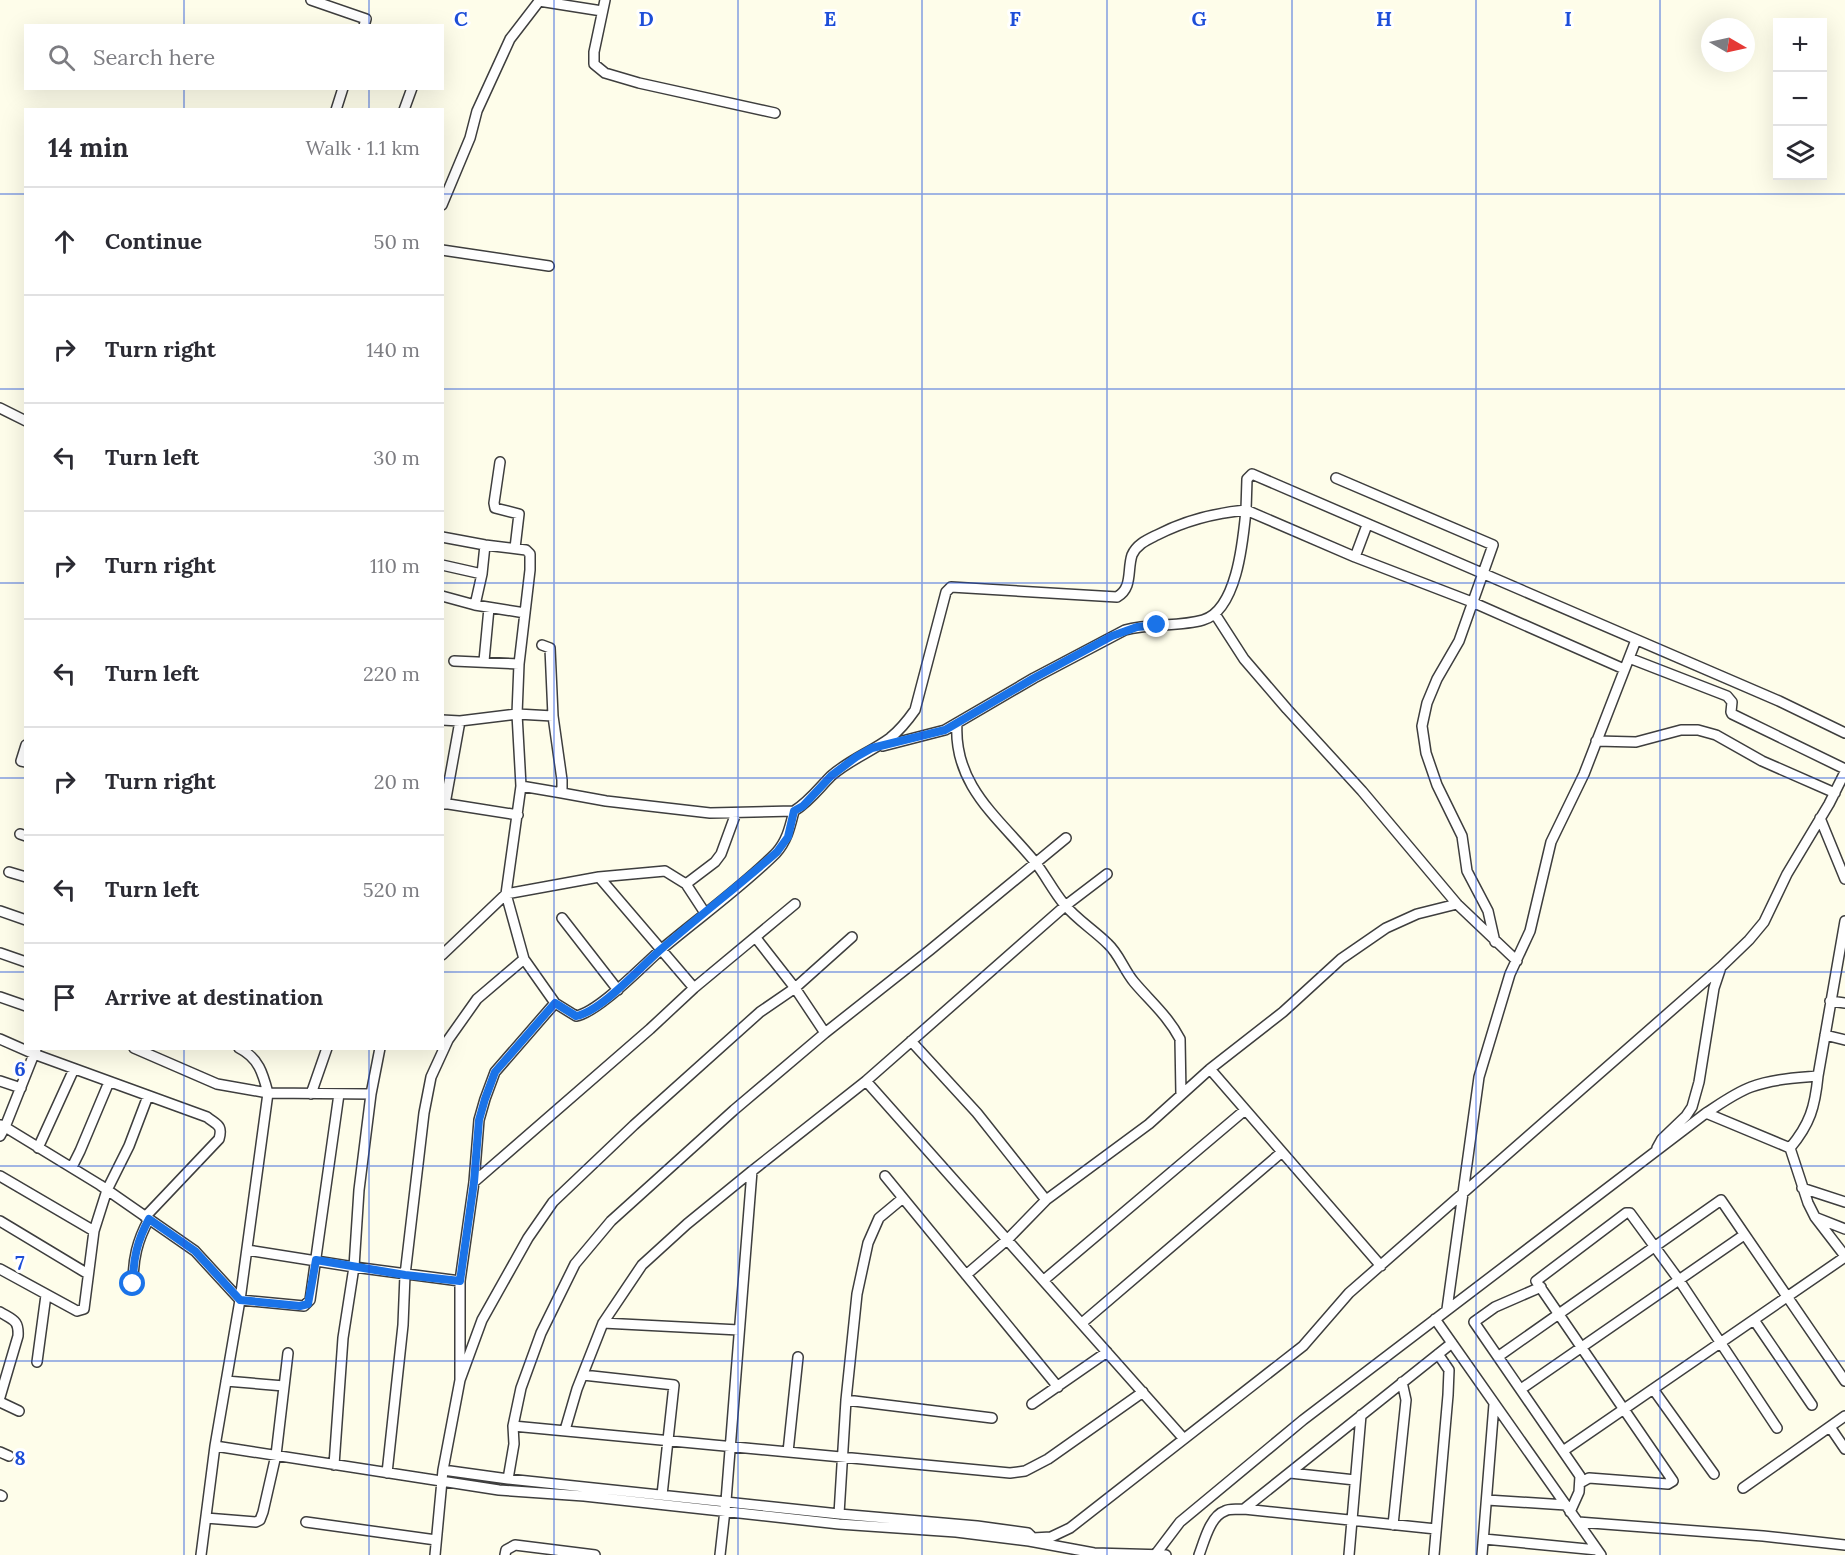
<!DOCTYPE html>
<meta charset="utf-8">
<style>
:root{--surface:#fff;--page:#f2f2f3;--text:#2b2b33;--muted:#7c7c81;--line:#e1e1e2}
body{margin:0;font-family:Lora,serif;background:var(--page);color:var(--text)}
.controls{position:absolute;right:18px;top:18px;display:grid;overflow:hidden;border-radius:0px;box-shadow:0 6px 24px #0002}
.controls button{width:54px;height:54px;display:grid;place-items:center;padding:0;border:0;border-bottom:2px solid var(--line);background:var(--surface);color:var(--text);font:30px sans-serif}
.compass{position:absolute;left:1701px;top:18px;width:54px;height:54px;border-radius:50%;background:var(--surface);box-shadow:0 6px 24px #0002;rotate:99deg}
.stop{position:absolute;width:18px;height:18px;margin:-14px;border:4px solid #1a73e8;border-radius:50%;background:#fff}
.stop.end{background:#1a73e8;border-color:#fff;box-shadow:0 2px 6px #0008}
.list{margin:0;padding:0;list-style:none}
h2{display:flex;justify-content:space-between;align-items:center;height:78px;margin:0;padding:0 24px;font-size:26px}
h2 small{font-size:20px;font-weight:400;color:var(--muted)}
.list li{display:grid;grid-template-columns:39px 1fr auto;gap:18px;align-items:center;box-sizing:border-box;height:108px;padding:0 24px;border-top:2px solid var(--line)}
.list b{display:block;font-size:22px;white-space:nowrap}
.list em{font-size:20px;font-style:normal;color:var(--muted)}
.icon{flex:none;width:33px;height:33px;fill:none;stroke:currentColor;stroke-width:2;stroke-linecap:round;stroke-linejoin:round}
.map{position:relative;flex:none;width:1845px;height:1555px;overflow:hidden}
.search{position:absolute;background:var(--surface);box-shadow:0 6px 24px #0002;left:24px;top:24px;width:420px;height:66px;display:flex;align-items:center;gap:15px;box-sizing:border-box;padding:0 21px;border-radius:0px;color:var(--muted);font-size:22px}
.panel{position:absolute;background:var(--surface);box-shadow:0 6px 24px #0002;left:24px;top:108px;width:420px;height:942px;border-radius:0px}
.map>svg:first-child{display:block}
.lines{fill:none;stroke-linecap:round;stroke-linejoin:round}
.minor-casing{stroke:#3e3e3e;stroke-width:12}
.minor{stroke:#fff;stroke-width:9}
.route{stroke:#1a73e8;stroke-width:8}
.grid{fill:none;stroke:#1d4ed8;stroke-width:1.5;stroke-opacity:0.55}
.grid-label{font-size:20px;text-anchor:middle;font-weight:bold;fill:#1d4ed8;stroke:#fff;stroke-width:6;stroke-linejoin:round;paint-order:stroke}
</style>
<div class="map">
<svg width="1845" height="1555" viewBox="0 0 1845 1555">
<rect width="100%" height="100%" fill="#fefdea"/>
<g class="lines">
<defs>
<path id="minor" d="M311,0l55,19 -2,7
M605,0l-11,52v12l11,9 34,10 136,30
M539,1l63,10
M336,110l7,-22
M404,110l8,-22
M442,205l28,-67 7,-27 33,-72 30,-39
M442,250l107,16
M0,408l26,13
M500,462l-6,41 1,5 24,6 -4,34
M1336,478l157,67 -34,96 -22,38 -10,24 -5,23 4,27 11,32 25,51 5,35 21,40 7,31
M442,537l43,8 41,5 4,4v16l-11,94 -2,50 36,2 9,64v13l-41,-7
M1355,557l12,-32
M442,565l40,9
M442,596l33,9 50,8
M475,605l7,-31 3,-29
M1215,614l29,45 43,50 75,82 95,113 60,57
M542,645l8,3 3,68
M1629,658l98,38 5,6 -1,10 1,2 113,55
M454,661l65,3
M484,661l5,-53
M442,720l18,1 57,-7 4,72 -15,108 -64,61
M957,723c-4,63 43,96 78,139 11,14 18,29 29,42 12,15 30,26 44,40 11,10 16,26 26,38 16,19 34,34 46,57l1,56
M1596,741l40,1 45,-12h17l18,5 46,26 73,32
M26,745l-5,16 5,1
M883,746l62,-16 89,-52 91,-48c25,-7 54,-3 78,-10 34,-10 40,-79 43,-110l109,47 117,45 152,67
M562,793l44,8 104,12 84,-2c15,-9 25,-23 37,-35 18,-16 40,-24 59,-38 10,-8 18,-18 25,-28l31,-118 5,-5 166,10c16,-9 10,-27 15,-42 5,-11 15,-15 25,-20 29,-15 57,-22 89,-25l1,-31 5,-5 527,227 66,32
M442,803l76,12
M445,804l15,-83
M1820,818l25,61
M20,834l6,2
M9,872l17,5
M599,877l95,111
M686,884l29,-22 6,-8 15,-41
M0,911l26,9
M562,918l56,72
M756,938l39,50 57,-51
M0,953l26,9
M0,997l26,9
M1830,1001l15,2
M555,1003l-31,-44 -18,-65 93,-17 66,-6 21,13 19,29
M825,1033l105,-83 136,-112
M1825,1035l20,5
M0,1039l34,15 2,-5
M911,1041l66,72 69,87
M134,1048l83,36 51,9c-5,-19 -9,-35 -29,-45
M1210,1069l171,197
M0,1081l21,7
M866,1081l318,358
M311,1094l16,-46
M371,1094l-12,96 -5,77 106,14v99l-17,90 -8,85
M1706,1113l84,35 18,55 7,14 30,39
M1,1125l4,2 29,-73 173,63c10,8 16,8 12,22l-74,78
M0,1136l5,-9 95,58 95,66 45,49 64,6 6,-6 29,-206
M38,1148l36,-79
M1657,1148l5,-9 24,-23 6,-9 7,-25 15,-94 7,-21 28,-27 15,-18 23,-48 42,-70 16,-32
M1790,1148c20,-24 25,-41 28,-72
M72,1167l8,-16 29,-69
M0,1176l94,55
M885,1176l173,211
M474,1182l176,-153 44,-41 101,-84
M1802,1188l43,14
M1817,1218l28,11
M0,1221l88,53
M247,1250l107,17 -11,71 -9,127
M0,1269l77,42 7,-2 10,-78 13,-41 22,-44 19,-50
M966,1275l42,-36 38,-39 103,-76 61,-55 73,-57 58,-53 45,-31 31,-14 40,-10
M1044,1280l201,-170
M460,1281l14,-99 5,-62 6,-21 10,-27 60,-69 21,13c23,-4 67,-51 87,-68 37,-31 79,-61 113,-95 11,-12 14,-26 18,-42
M133,1284c0,-25 4,-43 16,-65
M1541,1287l-46,20 -21,15 106,154 -1,16 -9,20
M1447,1309l32,-232 31,-103 20,-43 21,-89 33,-68 52,-134
M0,1312c13,8 19,8 18,24l-18,61
M1435,1319l166,236
M1754,1320l58,85
M603,1323l136,7
M1082,1323l200,-171
M1499,1356l222,-156 124,181
M37,1362l9,-67
M583,1375l91,10 -12,110
M460,1380l22,-60 46,-82 25,-36 81,-77 126,-113 35,-24 30,45 -91,77 -123,111 -36,43 -34,69 -20,55 -8,38 1,18 -6,35
M226,1381l58,5
M1521,1389l223,-154
M1653,1389l61,85
M846,1400l146,18
M0,1402l19,9
M1032,1404l75,-52
M513,1426l497,47 15,-2 23,-12 95,-67
M1830,1427l15,22
M565,1430l12,-41 26,-66 39,-58 45,-41 65,-53
M215,1446l284,44 85,6 255,28 117,8 73,9 65,12 72,2
M1563,1451l282,-194
M0,1452l9,4
M788,1452l10,-95
M443,1470l65,9 331,35 138,12 51,7 3,3 -2,5
M387,1473l16,-148 2,-50 19,-162 7,-36 17,-37 29,-41 47,-40
M1290,1473l65,7
M1580,1483l9,-5 79,6 5,-3 -137,-200 90,-68h4l49,67 98,148
M1743,1488l102,-72
M0,1495l2,1
M1487,1500l79,5
M1244,1509l208,-166
M839,1514l7,-114 11,-106 11,-51 11,-25 24,-20
M206,1518l50,4 4,-2 3,-8 13,-57 12,-102
M306,1522l130,18
M1578,1522l185,14 82,9
M1393,1525l13,-125 -4,-18
M1033,1538l18,-1 19,-9 233,-182 46,-53 372,-326
M1484,1539l113,11
M201,1555l14,-109 25,-146 28,-207 103,1 9,-46
M505,1555l1,-5 9,-5 80,10
M720,1555l6,-54 26,-330 114,-90 199,-175 42,-32
M1155,1555l25,-33 123,-102 403,-307c14,-9 29,-20 45,-26 21,-8 45,-9 67,-11l27,-155
M1199,1555c5,-13 11,-39 26,-44 5,-3 13,-1 19,-2l192,20
M1349,1555l12,-140
M1434,1555l14,-160 1,-25 -11,-16
M1482,1555l12,-151"/>
</defs>
<use href="#minor" class="minor-casing"/>
<use href="#minor" class="minor"/>
</g>
<g class="lines">
<path class="route" d="M133,1284c0,-25 4,-43 16,-65l46,32 45,49 60,6 8,-2 8,-44 89,15 55,6 14,-99 5,-62 6,-21 10,-27 60,-69 21,13c24,-4 64,-48 83,-65 39,-34 79,-65 118,-99l11,-15 6,-26 9,-5 28,-30 25,-19 16,-9 73,-18 89,-52 78,-42 25,-9 20,-2"/>
</g>
<path class="grid" d="M184,0v26M369,0v26M554,0v1555M738,0v1555M922,0v1555M1107,0v1555M1292,0v1555M1476,0v1555M1660,0v1555M184,88v22M369,88v22M0,194h26M442,194h1403M0,389h26M442,389h1403M0,583h26M442,583h1403M0,778h26M442,778h1403M0,972h26M442,972h1403M184,1048v507M369,1048v507M0,1166h1845M0,1361h1845"/>
<g class="grid-label">
<text x="461" y="26">C</text>
<text x="646" y="26">D</text>
<text x="830" y="26">E</text>
<text x="1015" y="26">F</text>
<text x="1199" y="26">G</text>
<text x="1384" y="26">H</text>
<text x="1568" y="26">I</text>
<text x="20" y="1076">6</text>
<text x="20" y="1270">7</text>
<text x="20" y="1465">8</text>
</g>
</svg>
<div class="controls">
<button>+</button>
<button>−</button>
<button><svg class="icon" aria-label="layers" viewBox="0 0 24 24"><path d="M12 4l9 5-9 5-9-5zM3 14l9 5 9-5"/></svg></button>
</div>
<svg class="compass" viewBox="-18 -18 36 36"><path d="M0-13l5 13h-10z" fill="#e53935"/><path d="M0 13l5-13h-10z" fill="#7c7c81"/></svg>
<div class="stop" style="left:133px;top:1284px"></div>
<div class="stop end" style="left:1157px;top:625px"></div>
<div class="search"><svg class="icon" aria-label="search" viewBox="0 0 24 24"><circle cx="10" cy="10" r="6"/><path d="M15 15l6 6"/></svg>Search here</div>
<section class="panel">
<h2>14 min<small>Walk · 1.1 km</small></h2>
<ul class="list">
<li><svg class="icon" aria-label="ahead" viewBox="0 0 24 24"><path d="M12 20V5M6 11l6-6 6 6"/></svg><div><b>Continue</b></div><em>50 m</em></li>
<li><svg class="icon" aria-label="right" viewBox="0 0 24 24"><path d="M7 20v-9h11M14 6l5 5-5 5"/></svg><div><b>Turn right</b></div><em>140 m</em></li>
<li><svg class="icon" aria-label="left" viewBox="0 0 24 24"><path d="M17 20v-9H6M10 6l-5 5 5 5"/></svg><div><b>Turn left</b></div><em>30 m</em></li>
<li><svg class="icon" aria-label="right" viewBox="0 0 24 24"><path d="M7 20v-9h11M14 6l5 5-5 5"/></svg><div><b>Turn right</b></div><em>110 m</em></li>
<li><svg class="icon" aria-label="left" viewBox="0 0 24 24"><path d="M17 20v-9H6M10 6l-5 5 5 5"/></svg><div><b>Turn left</b></div><em>220 m</em></li>
<li><svg class="icon" aria-label="right" viewBox="0 0 24 24"><path d="M7 20v-9h11M14 6l5 5-5 5"/></svg><div><b>Turn right</b></div><em>20 m</em></li>
<li><svg class="icon" aria-label="left" viewBox="0 0 24 24"><path d="M17 20v-9H6M10 6l-5 5 5 5"/></svg><div><b>Turn left</b></div><em>520 m</em></li>
<li><svg class="icon" aria-label="arrive" viewBox="0 0 24 24"><path d="M6 21V4h12l-3 4 3 4H6"/></svg><div><b>Arrive at destination</b></div></li>
</ul>
</section>
</div>
